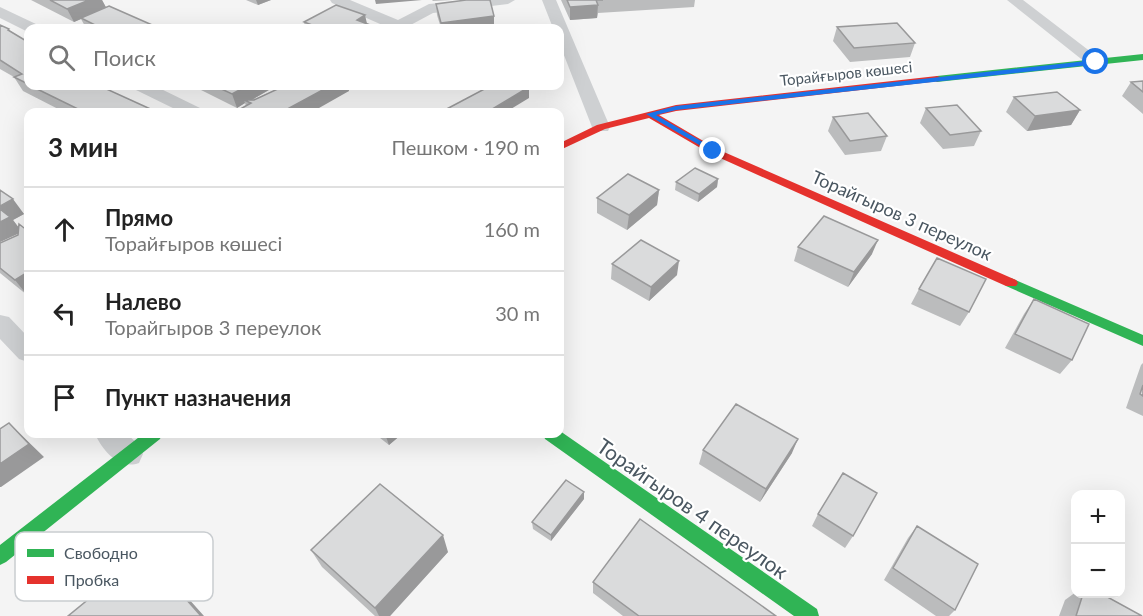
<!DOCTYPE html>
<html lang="ru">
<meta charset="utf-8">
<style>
:root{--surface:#fff;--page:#f2f2f2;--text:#222;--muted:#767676;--line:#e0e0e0}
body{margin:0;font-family:Lato,sans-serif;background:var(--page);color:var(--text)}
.controls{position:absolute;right:18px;bottom:18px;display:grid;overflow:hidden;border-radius:12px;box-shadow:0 6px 24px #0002}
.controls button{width:54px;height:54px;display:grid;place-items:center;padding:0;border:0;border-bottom:2px solid var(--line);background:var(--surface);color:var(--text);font:30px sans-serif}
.stop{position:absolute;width:18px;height:18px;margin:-14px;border:4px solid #1a73e8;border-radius:50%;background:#fff}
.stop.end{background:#1a73e8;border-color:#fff;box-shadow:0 2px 6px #0008}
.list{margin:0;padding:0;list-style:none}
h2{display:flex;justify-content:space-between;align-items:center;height:78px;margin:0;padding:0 24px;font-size:26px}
h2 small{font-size:20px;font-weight:400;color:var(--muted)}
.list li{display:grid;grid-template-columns:39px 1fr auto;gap:18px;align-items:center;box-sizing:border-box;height:84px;padding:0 24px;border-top:2px solid var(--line)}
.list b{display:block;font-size:22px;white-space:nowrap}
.list p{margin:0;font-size:20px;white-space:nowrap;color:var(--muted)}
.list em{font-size:20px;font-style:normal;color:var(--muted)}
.icon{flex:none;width:33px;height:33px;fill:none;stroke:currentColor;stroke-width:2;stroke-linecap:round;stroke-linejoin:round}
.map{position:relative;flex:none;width:1143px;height:616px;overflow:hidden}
.search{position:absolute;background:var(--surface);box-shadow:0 6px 24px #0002;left:24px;top:24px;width:540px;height:66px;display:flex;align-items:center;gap:15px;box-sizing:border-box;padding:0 21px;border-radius:12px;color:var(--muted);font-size:22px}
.panel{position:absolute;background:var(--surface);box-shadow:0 6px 24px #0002;left:24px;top:108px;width:540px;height:330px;border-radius:12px}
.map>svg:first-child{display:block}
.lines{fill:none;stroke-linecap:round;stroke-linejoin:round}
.street{fill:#ced0d2;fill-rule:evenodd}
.fast{fill:#30b455;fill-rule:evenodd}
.jam{fill:#e5322d;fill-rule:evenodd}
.wall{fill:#bbbcbd}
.shaded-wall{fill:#99999a}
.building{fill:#dadbdc;stroke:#99999a;stroke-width:1.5}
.route{fill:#1a73e8}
.labels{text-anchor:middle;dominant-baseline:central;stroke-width:4.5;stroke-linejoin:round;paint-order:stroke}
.far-street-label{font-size:15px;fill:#4a5761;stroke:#fff}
.street-label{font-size:18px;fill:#4a5761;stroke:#fff}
.near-street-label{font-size:21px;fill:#4a5761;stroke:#fff}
.key{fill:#fff;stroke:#c9cdd0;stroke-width:1.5}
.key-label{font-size:16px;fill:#4a5761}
</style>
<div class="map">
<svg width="1143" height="616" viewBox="0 0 1143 616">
<rect width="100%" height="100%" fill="#f4f4f4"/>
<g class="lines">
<path class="street" d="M330,0h20l48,20 31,-16 40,-4h46l-7,4 -75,9 -28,15h-18v-1l-55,-24z
M542,0h14l54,127 -2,4h-14l-2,-4 -32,-82v-17h-7z
M1007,0h16l81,62 -2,4h-12z
M0,7l38,18 2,3h-12v4l-28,-14z
M133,86h22l45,22 3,4h-22l-45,-22z
M0,315l9,2 19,20v25l-9,-3 -19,-20z
M95,434h32l12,11 4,9 -4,9c-20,7 -36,-12 -44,-29z"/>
<path class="fast" d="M1143,54v6l-206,22 -5,-3 5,-3z
M1011,278l132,57v11l-137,-60 -2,-3z
M560,431l257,178 2,7h-25l-249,-177 -2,-5h17z
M143,434h19l-2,5 -154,123 -6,3v-20z"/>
<path class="jam" d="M937,76l3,1v4l-264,30 -17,4 58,34 299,131 2,3 -2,3h-10l-297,-133 -60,-35 -44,11 -45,21v-7l37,-18 79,-20z"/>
</g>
<path class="wall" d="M31,0h71l4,8 53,20h-73l-5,-9 -7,3z
M246,0h25l-13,5z
M432,0h21l-20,1z
M561,0h134l-1,7 -96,6 -1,5 -27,2z
M436,4l58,12v11l-10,1h-43l-4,-13z
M304,22l63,2 11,4h-73z
M0,25l28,17v44h72l57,26h-93l-41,-21 -9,-14 -14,-8z
M837,27l78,16 -5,14 -60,5 -17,-21z
M1143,81v33l-21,-18 9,-14z
M193,86h81v1l-22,13 32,-14h64l1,5 -103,15 -1,-3 -8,5z
M1014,97l66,13 -9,15 -44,6 -21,-19z
M926,108l55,23 -7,15 -31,3 -23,-26z
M833,117l54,19 -6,15 -36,4 -17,-24z
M718,179l-1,8 -19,15 -23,-12 1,-8z
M0,190l24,24 -11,6 6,8 8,67 -27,-22v-30l18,-8v-2l-18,9z
M659,190l-2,15 -30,25 -30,-17v-15z
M798,247l74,7 -24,33 -54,-26z
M612,264l65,11 -28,26 -38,-22z
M919,289l50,23 -9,14 -49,-22z
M1034,299l38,61 -12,14 -55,-26 19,-34z
M1143,363v53l-17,-8 15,-43z
M375,434h27l-13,11z
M703,450l89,3 -32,49 -61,-38z
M584,499l-33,42 -18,-12 -1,-7z
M818,514l35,22 -8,12 -33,-22z
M917,526l38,84 -6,6h-13l-52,-36 24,-42z
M311,550l137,2 -58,64h-15l-53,-49z
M593,582l183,34h-153l-30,-23z
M1076,592v2h26l40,22h-83l6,-16z"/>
<path class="shaded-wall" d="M89,0h13l5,9 -26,9v1l-7,3 -7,-13z
M256,0h15l-13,5z
M375,0h47l-46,4z
M598,5l-1,13 -27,2v-13z
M365,15l3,13 -11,-8z
M494,16v11l-10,1h-42l-1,-5z
M247,86h27v1l-26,15 -4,-2 1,3 -8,5 -5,-14z
M330,86h18l1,5 -37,21h-30z
M529,87v11l-23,14h-16l-1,-1z
M1080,110l-9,15 -44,6 8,-15z
M718,179l-1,8 -19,15 1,-8z
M659,190l-2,15 -30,25 2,-15z
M13,199l11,15 -11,6 9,12 -22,10v-36z
M878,240l-6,14 -24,33 6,-15z
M679,261l-2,14 -28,26 2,-14z
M28,272v22l-1,1 -12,-15z
M9,423l35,34 -43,30h-1v-23z
M385,434h17l-13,11z
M798,439l-6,14 -32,49 6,-13z
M584,492v7l-33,42v-6z
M443,535l5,17 -58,64h-11l-4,-8z
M145,553l18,17 41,46h-3z"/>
<path class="building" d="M50,0h39l-22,9z
M466,0h24l4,16 -53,7 -5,-19z
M567,0h36h-7l2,5 -28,2z
M336,5l29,10 -8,5 21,8h-58l-16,-6z
M109,6l50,22h-58l-20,-10z
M897,23l18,20 -61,5 -17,-21z
M0,25l9,4 -1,1 20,12v42l-14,-7 8,-3 -22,-14z
M1143,81v11l-12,-10z
M31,86h69l57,26h-73z
M215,86h32l-15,8z
M284,86h46l-48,26h-47l16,-9 -7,-3h10z
M490,86h38l1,1 -40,24 4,1h-52z
M1057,92l23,18 -45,6 -21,-19z
M957,105l24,26 -31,4 -24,-27z
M868,113l19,23 -37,5 -17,-24z
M695,168l23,11 -19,15 -23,-12z
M628,174l31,16 -30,25 -32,-17z
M0,190l13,9 -13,7z
M0,209l10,8 -10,5z
M824,216l54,24 -24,32 -56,-25z
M19,224l9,7v41l-13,8 -15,-12v-25l18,-8z
M641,240l38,21 -28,26 -39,-23z
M937,258l49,21 -17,33 -50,-23z
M1034,299l55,25 -17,36 -57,-26z
M1143,385v11l-3,-2z
M736,404l62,35 -32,50 -63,-39z
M9,423l20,21 -29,20v-35z
M843,473l34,20 -24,43 -35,-22z
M566,480l18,12 -33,43 -19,-13z
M380,484l63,51 -68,73 -64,-58z
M640,519l136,97h-137l-46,-34z
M917,526l61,38 -23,46 -62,-42z
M145,553l56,63h-133z
M1083,594h19l40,22h-66z"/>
<path class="route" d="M1096,60l3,4 -423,46 -20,5 59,34v3l-2,1 -67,-39 30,-8z"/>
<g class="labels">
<g class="far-street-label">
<text transform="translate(846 73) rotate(-6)">Торайғыров көшесі</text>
</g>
<g class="street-label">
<text transform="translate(902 215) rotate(24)">Торайгыров 3 переулок</text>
</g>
<g class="near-street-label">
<text transform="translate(693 508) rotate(35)">Торайгыров 4 переулок</text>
</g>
</g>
<rect x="15" y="532" width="198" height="69" rx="9" class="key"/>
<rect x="27" y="549" width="27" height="8" fill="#30b455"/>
<rect x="27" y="576" width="27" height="8" fill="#e5322d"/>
<g class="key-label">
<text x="64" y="559">Свободно</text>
<text x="64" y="586">Пробка</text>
</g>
</svg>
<div class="controls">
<button>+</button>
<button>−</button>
</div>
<div class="stop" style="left:1096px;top:62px"></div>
<div class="stop end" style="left:713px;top:151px"></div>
<div class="search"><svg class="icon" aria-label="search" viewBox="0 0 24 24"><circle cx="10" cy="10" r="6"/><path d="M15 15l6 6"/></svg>Поиск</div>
<section class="panel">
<h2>3 мин<small>Пешком · 190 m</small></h2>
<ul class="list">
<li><svg class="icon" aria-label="ahead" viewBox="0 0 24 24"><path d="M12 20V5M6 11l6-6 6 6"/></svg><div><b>Прямо</b><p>Торайғыров көшесі</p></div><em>160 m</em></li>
<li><svg class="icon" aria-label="left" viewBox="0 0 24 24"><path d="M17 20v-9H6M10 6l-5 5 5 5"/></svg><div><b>Налево</b><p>Торайгыров 3 переулок</p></div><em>30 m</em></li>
<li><svg class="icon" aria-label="arrive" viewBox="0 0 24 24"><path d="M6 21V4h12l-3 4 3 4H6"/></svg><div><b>Пункт назначения</b></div></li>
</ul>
</section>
</div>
